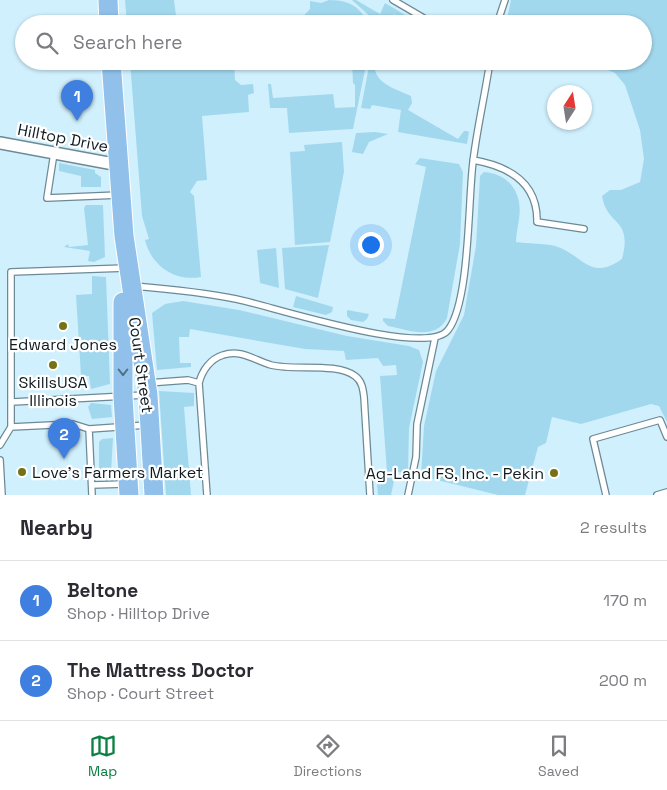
<!DOCTYPE html>
<meta charset="utf-8">
<style>
:root{--surface:#fff;--page:#f7f7f7;--text:#2b2b33;--muted:#7c7c81;--line:#e1e1e2;--accent:#0b8043}
body{margin:0;font-family:"Space Grotesk",sans-serif;background:var(--page);color:var(--text)}
.compass{position:absolute;left:547px;top:85px;width:45px;height:45px;border-radius:50%;background:var(--surface);box-shadow:0 1px 4px #0004;rotate:12deg}
.you{position:absolute;left:370px;top:244px;width:18px;height:18px;margin:-12px;border:4px solid #fff;border-radius:50%;background:#1a73e8;box-shadow:0 0 0 8px #1a73e833}
.badge{display:grid;place-items:center;width:32px;height:32px;border-radius:50%;background:var(--accent);color:#fff;font-size:16px;font-weight:700}
.pin{position:absolute;translate:-50% -41px;filter:drop-shadow(0 1px 2px #0008)}
.pin::after{content:'';position:absolute;top:26px;width:18px;height:15px;background:inherit;clip-path:polygon(0 0,100% 0,50% 100%)}
.list{margin:0;padding:0;list-style:none}
h2{display:flex;justify-content:space-between;align-items:center;height:65px;margin:0;padding:0 20px;font-size:21px}
h2 small{font-size:16px;font-weight:400;color:var(--muted)}
.list li{display:grid;grid-template-columns:32px 1fr auto;gap:15px;align-items:center;box-sizing:border-box;height:80px;padding:0 20px;border-top:1px solid var(--line)}
.list b{display:block;font-size:19px;white-space:nowrap}
.list p{margin:0;font-size:16px;white-space:nowrap;color:var(--muted)}
.list em{font-size:16px;font-style:normal;color:var(--muted)}
.icon{flex:none;width:28px;height:28px;fill:none;stroke:currentColor;stroke-width:2;stroke-linecap:round;stroke-linejoin:round}
.map{position:relative;flex:none;width:667px;height:495px;overflow:hidden}
.search{position:absolute;background:var(--surface);box-shadow:0 1px 4px #0004;left:15px;right:15px;top:15px;height:55px;display:flex;align-items:center;gap:12px;box-sizing:border-box;padding:0 18px;border-radius:28px;color:var(--muted);font-size:19px}
.sheet{height:225px;background:var(--surface)}
nav{display:flex;justify-content:space-around;align-items:center;box-sizing:border-box;height:70px;border-top:1px solid var(--line);background:var(--surface);font-size:14px;color:var(--muted)}
nav a{display:grid;justify-items:center;gap:2px}
nav .on{color:var(--accent)}
.map>svg:first-child{display:block}
.green{fill:#a2d8ee}
.lines{fill:none;stroke-linecap:round;stroke-linejoin:round}
.lane-casing{stroke:#6c8a96;stroke-width:8}
.street-casing{stroke:#6c8a96;stroke-width:14}
.primary-casing{stroke:#fff;stroke-width:21}
.lane{stroke:#fff;stroke-width:5.5}
.street{stroke:#fff;stroke-width:11}
.primary{stroke:#91c1eb;stroke-width:19}
.oneway{stroke:#506e85}
.poi-dot{fill:#737216;stroke:#fff;stroke-width:2}
.labels{text-anchor:middle;dominant-baseline:central;stroke-width:4.5;stroke-linejoin:round;paint-order:stroke}
.street-label{font-size:16px;fill:#0f1b1f;stroke:#fff}
.poi-label{font-size:16px;fill:#0f1b1f;stroke:#fff}
</style>
<div class="map">
<svg width="667" height="495" viewBox="0 0 667 495">
<rect width="100%" height="100%" fill="#d0f0fd"/>
<path class="green" d="M125,0h49l3,23 67,-5v6h-117z
M329,0c15,0 26,3 35,16v8h-84l17,-1 13,-14v-8l11,2z
M352,0h4l24,14 5,-11 36,21h-10l-17,-10 -5,8 -15,-2z
M511,0h156v422l-8,-16 -8,-2 -70,20 -29,-7 -6,26 -8,4 -13,48h-27l-77,-19 3,-50 12,-55 28,-56 12,-69 4,-70 4,-4c26,2 39,22 35,47 -1,8 -3,15 -3,23 12,2 28,1 39,4 29,9 34,36 67,13 11,-42 -15,-32 -20,-63l8,-6h11l19,-8 4,-23 -4,-29 -15,-45 -10,-12 -29,-12h57v-37h-137z
M130,61h104l1,19 6,5 12,-1 1,9 -6,2 1,17 -47,4 5,64 -10,1 -7,11 4,4 7,81c-27,5 -50,-12 -56,-37l4,-1 -7,-23z
M352,61h13l1,4 -13,64 -64,4 -2,-25h-17l-2,-24h3l2,14 60,-4 2,14 20,-1v-22l-2,-2z
M370,61h4c-1,23 20,27 37,35l1,7 -4,7 50,29 6,-8h3l2,1 -2,12 -69,-12 3,-22 -29,-5 -2,4 -9,-1z
M375,132l13,2 -19,8 -6,12 -11,-2 4,-19z
M342,142l2,30 -14,70 -35,3 -5,-93 15,-1 -1,-6z
M420,158l39,6 4,8 -3,72 -13,74c-11,23 -40,12 -59,8l-5,-5v-3l12,1 31,-152 -11,-3z
M59,163l36,7v3l6,4v10h-20v-11l-22,-5z
M86,205h17l2,52 -11,5 -6,-1 2,-10 -26,-4 4,-3 1,3 19,-2 -4,-37z
M329,245l-11,53 -33,-9 -3,-41z
M276,248l3,40 -19,-5 -3,-33z
M92,276l14,1 4,107 -19,5 -2,-13h-8l-5,-81 16,-1z
M296,296l37,11 -1,5 -6,3 -33,-8z
M183,301l56,9 108,26 62,10 10,4 4,12 -14,66 -1,45 -12,-1 -5,23h-13l-2,-21 11,-2 -7,-96 17,-1 -1,-10 -13,1 -5,-8 -32,2 -2,-9 -39,-2 -115,-20 -1,8h-10l1,26h11v4l-34,3 -5,-57 13,-9z
M347,310l22,4 -2,5 -4,3 -12,-2 -4,-4z
M159,391l35,2v13l-10,1 7,88h-25z
M91,403l20,2 1,12 -20,2 -4,-12z
M113,438l-2,35 -9,-1 -3,-4v-26l3,-3z"/>
<g class="lines">
<defs>
<path id="lane" d="M393,0l41,24
M497,24l8,-24
M54,153l-7,45 72,-3
M473,160c35,6 65,22 64,62l47,7
M134,286c35,3 68,6 102,13 35,7 191,59 212,31 22,-28 20,-130 25,-168 4,-34 12,-67 17,-101
M148,383l40,-3 11,3 8,112
M199,383c3,-12 11,-24 24,-28 18,-6 31,5 48,10 23,6 65,-3 84,11 7,5 8,13 9,21l6,98
M12,402l133,-7
M11,427v-155l115,-4
M89,429l3,66
M0,445l11,-18 62,-3 16,5 58,-4
M0,460l2,35
M92,485l33,-1
M408,495l8,-38 1,-33 18,-86
M606,495l-13,-56 67,-19 7,17
M657,495l10,-3"/>
<path id="street" d="M0,143l119,22"/>
<path id="primary" d="M108,0l1,24
M111,61l13,175 24,159 6,100
M123,302v95l6,98"/>
</defs>
<use href="#lane" class="lane-casing"/>
<use href="#street" class="street-casing"/>
<use href="#primary" class="primary-casing"/>
<use href="#lane" class="lane"/>
<use href="#street" class="street"/>
<use href="#primary" class="primary"/>
</g>
<defs><path id="oneway-chevron" d="M-2-3.5L2.5 0L-2 3.5" fill="none" stroke-width="1.6" stroke-linecap="round" stroke-linejoin="round" transform="scale(1.25)"/></defs>
<use class="oneway" href="#oneway-chevron" transform="translate(123 372) rotate(90)"/>
<g class="poi-dot">
<circle cx="63" cy="326" r="5"/>
<circle cx="53" cy="365" r="5"/>
<circle cx="22" cy="472" r="5"/>
<circle cx="554" cy="473" r="5"/>
</g>
<g class="labels">
<g class="street-label">
<text transform="translate(63 138) rotate(11)">Hilltop Drive</text>
<text transform="translate(141 365) rotate(82)">Court Street</text>
</g>
<g class="poi-label">
<text x="63" y="344">Edward Jones</text>
<text x="53" y="382">SkillsUSA<tspan x="53" dy="18">Illinois</tspan></text>
<text x="32" y="472" text-anchor="start">Love's Farmers Market</text>
<text x="544" y="473" text-anchor="end">Ag-Land FS, Inc. - Pekin</text>
</g>
</g>
</svg>
<svg class="compass" viewBox="-18 -18 36 36"><path d="M0-13l5 13h-10z" fill="#e53935"/><path d="M0 13l5-13h-10z" fill="#7c7c81"/></svg>
<div class="you"></div>
<div class="pin badge" style="left:77px;top:121px;background:#3f7fe0">1</div>
<div class="pin badge" style="left:64px;top:459px;background:#3f7fe0">2</div>
<div class="search"><svg class="icon" aria-label="search" viewBox="0 0 24 24"><circle cx="10" cy="10" r="6"/><path d="M15 15l6 6"/></svg>Search here</div>
</div>
<section class="sheet">
<h2>Nearby<small>2 results</small></h2>
<ul class="list">
<li><span class="badge" style="background:#3f7fe0">1</span><div><b>Beltone</b><p>Shop · Hilltop Drive</p></div><em>170 m</em></li>
<li><span class="badge" style="background:#3f7fe0">2</span><div><b>The Mattress Doctor</b><p>Shop · Court Street</p></div><em>200 m</em></li>
</ul>
</section>
<nav>
<a class="on"><svg class="icon" aria-label="map" viewBox="0 0 24 24"><path d="M3 6l6-2 6 2 6-2v14l-6 2-6-2-6 2zM9 4v14M15 6v14"/></svg>Map</a>
<a><svg class="icon" aria-label="directions" viewBox="0 0 24 24"><path d="M12 3l9 9-9 9-9-9zM9 14v-3h6M13 9l2 2-2 2"/></svg>Directions</a>
<a><svg class="icon" aria-label="saved" viewBox="0 0 24 24"><path d="M7 4h10v16l-5-4-5 4z"/></svg>Saved</a>
</nav>
